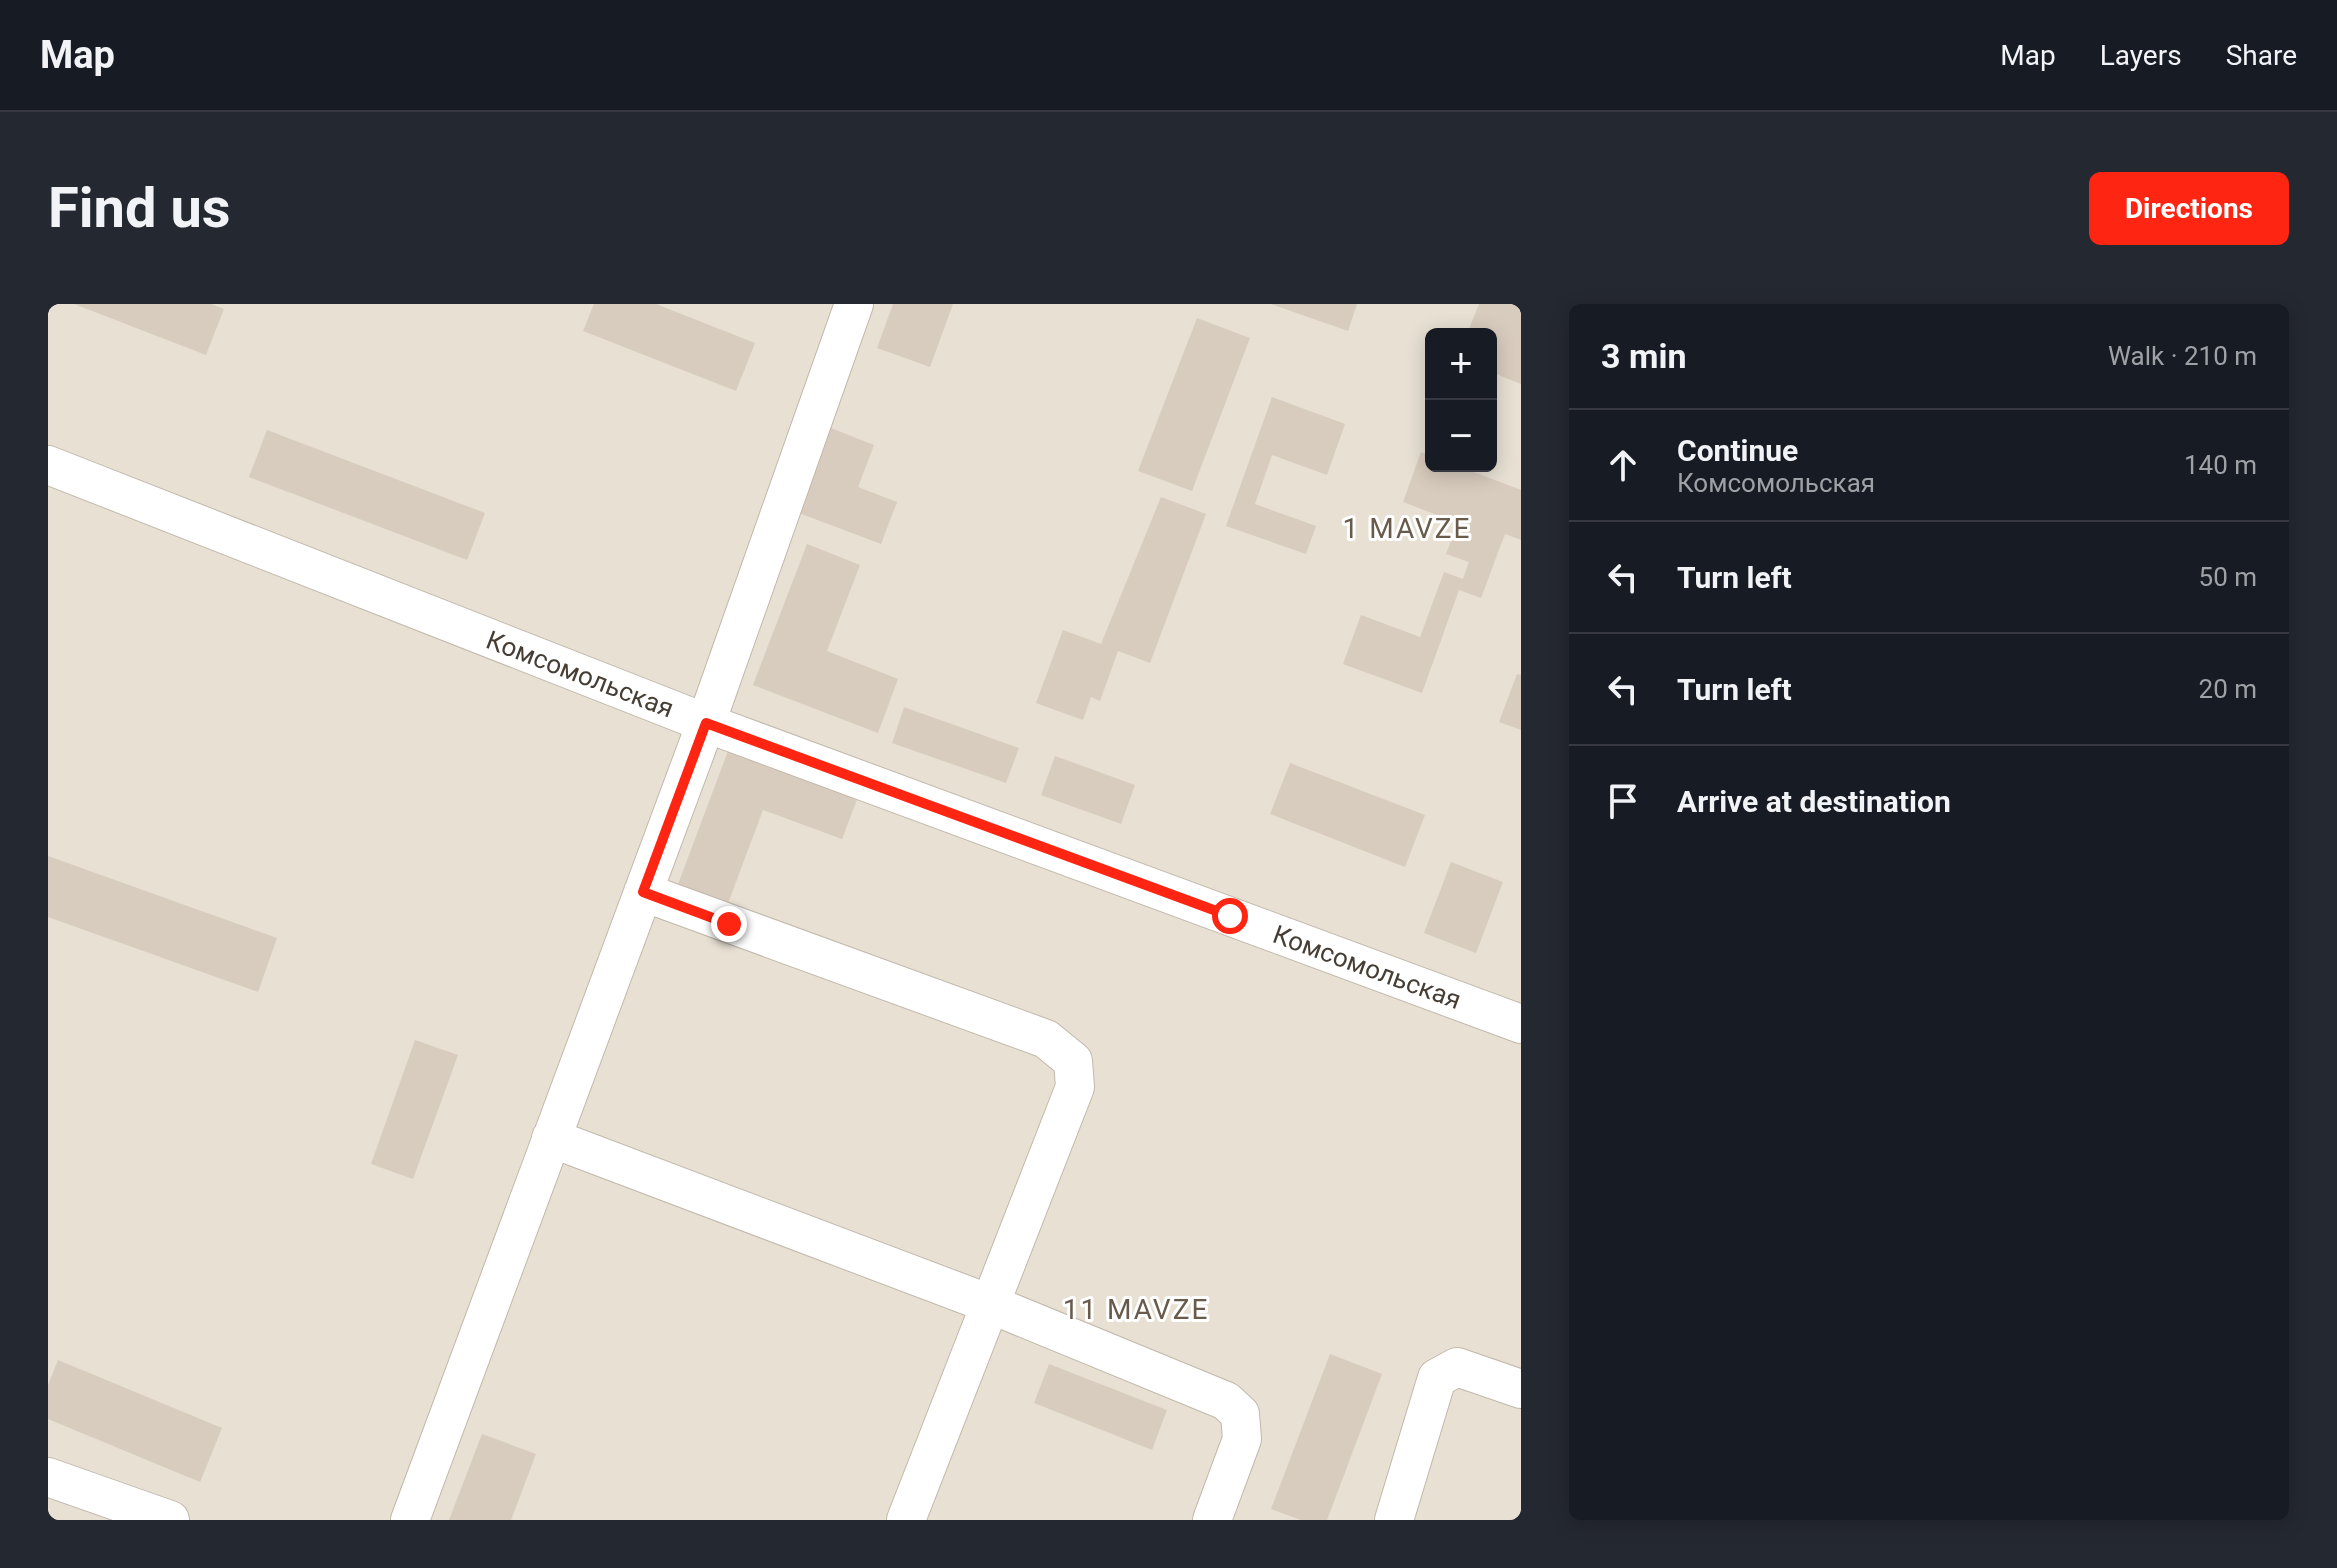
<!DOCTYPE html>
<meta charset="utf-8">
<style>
:root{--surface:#171b24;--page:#242831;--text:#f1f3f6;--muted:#9ea1a6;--line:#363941;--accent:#fe2512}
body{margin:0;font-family:Roboto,sans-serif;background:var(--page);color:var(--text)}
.controls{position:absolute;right:24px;top:24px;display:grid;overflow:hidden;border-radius:12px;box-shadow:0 4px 20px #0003}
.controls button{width:72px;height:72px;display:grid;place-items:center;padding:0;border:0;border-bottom:2px solid var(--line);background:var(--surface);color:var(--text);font:40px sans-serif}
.stop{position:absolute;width:24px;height:24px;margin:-18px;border:6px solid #fe2512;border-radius:50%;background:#fff}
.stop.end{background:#fe2512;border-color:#fff;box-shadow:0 2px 8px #0008}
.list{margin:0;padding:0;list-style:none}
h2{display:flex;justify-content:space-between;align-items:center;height:104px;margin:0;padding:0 32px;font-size:34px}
h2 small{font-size:26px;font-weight:400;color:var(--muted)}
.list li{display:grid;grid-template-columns:52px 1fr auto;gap:24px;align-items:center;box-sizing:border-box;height:112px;padding:0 32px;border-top:2px solid var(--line)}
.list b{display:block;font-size:30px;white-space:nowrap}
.list p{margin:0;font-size:26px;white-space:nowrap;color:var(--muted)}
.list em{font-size:26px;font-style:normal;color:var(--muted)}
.icon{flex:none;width:44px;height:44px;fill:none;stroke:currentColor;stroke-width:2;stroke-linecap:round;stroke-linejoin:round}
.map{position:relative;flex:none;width:1473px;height:1216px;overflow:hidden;border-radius:12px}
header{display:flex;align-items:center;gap:48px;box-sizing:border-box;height:112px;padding:0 40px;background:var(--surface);border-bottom:2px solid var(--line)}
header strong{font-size:38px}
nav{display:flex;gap:44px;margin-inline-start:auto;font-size:28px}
.intro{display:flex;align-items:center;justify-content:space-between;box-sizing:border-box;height:192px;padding:0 48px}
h1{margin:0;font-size:56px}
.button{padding:20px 36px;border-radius:12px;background:var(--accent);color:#fff;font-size:28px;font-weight:700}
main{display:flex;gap:48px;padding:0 48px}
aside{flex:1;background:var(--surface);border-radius:12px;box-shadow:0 4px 20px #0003}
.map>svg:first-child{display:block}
.residential{fill:#e7e0d3;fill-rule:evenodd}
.building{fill:#d8ccbe}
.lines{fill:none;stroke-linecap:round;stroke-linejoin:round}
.minor-casing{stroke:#c2b8ab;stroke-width:40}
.minor{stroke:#fff;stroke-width:38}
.route{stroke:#fe2512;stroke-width:10}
.labels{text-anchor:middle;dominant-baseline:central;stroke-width:6;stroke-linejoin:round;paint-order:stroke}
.street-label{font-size:26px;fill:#463e35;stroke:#fff}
.neighbourhood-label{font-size:28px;letter-spacing:2px;fill:#695b4c;stroke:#fff}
</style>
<header>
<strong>Map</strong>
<nav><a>Map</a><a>Layers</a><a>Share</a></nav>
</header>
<div class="intro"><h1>Find us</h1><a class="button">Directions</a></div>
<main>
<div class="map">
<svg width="1473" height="1216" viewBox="0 0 1473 1216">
<rect width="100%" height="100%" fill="#f3eee5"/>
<path class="residential" d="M0,0h1473v1216h-1473zM1383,30h60v132h-60z"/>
<path class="building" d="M26,0h137l13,5 -18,46z
M546,0h62l99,39 -19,48 -153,-60z
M845,0h60l-23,63 -53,-19z
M1223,0h86l-9,27z
M1431,0h42v80l-30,-12v-38h-24z
M1149,14l53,20 -58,153 -54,-20z
M1224,93l73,27 -18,51 -55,-20 -17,49 61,22 -10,28 -80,-28z
M783,124l43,17 -16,42 39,15 -16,42 -82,-31z
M219,126l218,83 -18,47 -218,-83z
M1373,148l10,4v10h27l63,24v50l-16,-6 -24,64 -22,-8 -37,103 -79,-29 18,-49 59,22 24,-65 19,7 6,-17 -23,-8 12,-31 -55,-21z
M1113,193l45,17 -56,149 -32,-12 -18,50 -9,-4 -8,23 -47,-17 27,-73 38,14z
M759,240l53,21 -33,86 71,28 -20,54 -125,-48z
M1469,370l4,1v55l-22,-8z
M856,403l115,41 -13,35 -114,-40z
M683,439l129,49 -18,47 -79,-29 -36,96 -50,-19z
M1007,452l80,29 -14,39 -80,-29z
M1242,459l135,52 -20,52 -135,-53z
M0,552l229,82 -19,54 -210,-75z
M1403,558l52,20 -27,71 -52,-20z
M367,736l43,15 -45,124 -42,-15z
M1282,1050l52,20 -55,146h-26l-30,-11z
M10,1056l164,68 -22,54 -152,-63v-34z
M1001,1060l118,46 -15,40 -118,-47z
M434,1130l54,20 -25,66h-62z"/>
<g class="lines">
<defs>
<path id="minor" d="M0,161l658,258 815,301
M595,588l403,147 27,22 2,26 -169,433
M503,834l439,166 236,97 14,13 2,25 -30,81
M0,1173l122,43
M362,1216l296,-797 148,-419
M1346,1216l43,-142 20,-11 64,22"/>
</defs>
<use href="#minor" class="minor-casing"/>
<use href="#minor" class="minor"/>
</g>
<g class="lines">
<path class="route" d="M681,620l-86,-32 63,-169 524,193"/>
</g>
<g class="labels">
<g class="street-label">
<text transform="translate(532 370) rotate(21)">Комсомольская</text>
<text transform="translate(1319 663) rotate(20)">Комсомольская</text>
</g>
<g class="neighbourhood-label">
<text x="1359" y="224">1 MAVZE</text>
<text x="1088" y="1005">11 MAVZE</text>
</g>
</g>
</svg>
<div class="controls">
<button>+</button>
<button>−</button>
</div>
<div class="stop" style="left:1182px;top:612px"></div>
<div class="stop end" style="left:681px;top:620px"></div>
</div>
<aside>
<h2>3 min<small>Walk · 210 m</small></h2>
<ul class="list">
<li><svg class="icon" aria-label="ahead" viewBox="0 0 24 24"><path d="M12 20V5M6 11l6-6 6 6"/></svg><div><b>Continue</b><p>Комсомольская</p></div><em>140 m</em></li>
<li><svg class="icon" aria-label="left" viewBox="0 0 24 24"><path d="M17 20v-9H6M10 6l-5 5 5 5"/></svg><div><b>Turn left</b></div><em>50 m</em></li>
<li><svg class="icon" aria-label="left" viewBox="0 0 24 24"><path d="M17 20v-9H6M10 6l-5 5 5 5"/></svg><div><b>Turn left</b></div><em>20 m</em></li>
<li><svg class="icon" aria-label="arrive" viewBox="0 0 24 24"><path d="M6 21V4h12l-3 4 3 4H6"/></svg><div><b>Arrive at destination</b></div></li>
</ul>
</aside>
</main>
